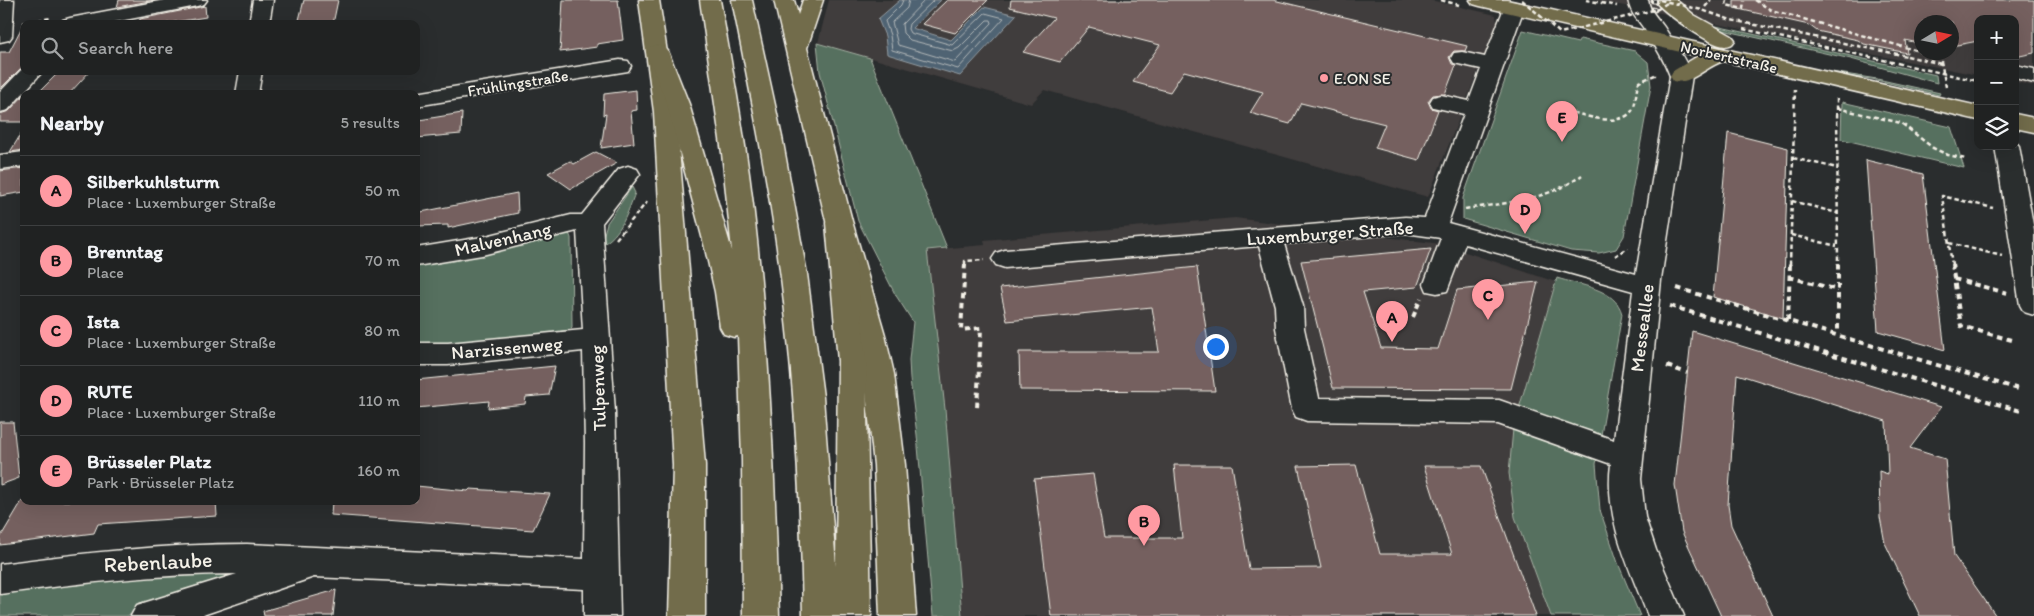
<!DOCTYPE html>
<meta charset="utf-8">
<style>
:root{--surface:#202222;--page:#2d2f2f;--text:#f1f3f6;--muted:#a2a4a5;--line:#3d3f40;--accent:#ff9aa2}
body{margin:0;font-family:Itim,sans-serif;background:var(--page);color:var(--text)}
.controls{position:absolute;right:15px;top:15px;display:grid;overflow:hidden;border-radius:10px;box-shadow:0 5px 20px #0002}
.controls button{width:45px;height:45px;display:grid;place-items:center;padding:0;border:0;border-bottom:1px solid var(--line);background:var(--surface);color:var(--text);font:25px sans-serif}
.compass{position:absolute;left:1914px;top:15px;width:45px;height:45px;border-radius:50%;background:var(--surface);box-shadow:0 5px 20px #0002;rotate:80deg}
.you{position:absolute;left:1215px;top:346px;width:18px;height:18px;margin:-12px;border:4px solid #fff;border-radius:50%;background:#1a73e8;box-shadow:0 0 0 8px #1a73e833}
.badge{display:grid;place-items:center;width:32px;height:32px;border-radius:50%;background:var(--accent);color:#111;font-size:16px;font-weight:700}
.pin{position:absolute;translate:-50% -41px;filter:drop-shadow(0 1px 2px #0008)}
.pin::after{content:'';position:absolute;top:26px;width:18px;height:15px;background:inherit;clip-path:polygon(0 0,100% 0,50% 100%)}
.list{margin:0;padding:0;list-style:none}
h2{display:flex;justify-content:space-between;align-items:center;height:65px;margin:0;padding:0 20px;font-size:21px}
h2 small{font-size:16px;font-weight:400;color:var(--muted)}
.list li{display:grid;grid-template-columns:32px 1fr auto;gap:15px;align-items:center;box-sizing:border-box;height:70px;padding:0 20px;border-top:1px solid var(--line)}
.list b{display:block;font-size:19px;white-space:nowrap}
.list p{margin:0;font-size:16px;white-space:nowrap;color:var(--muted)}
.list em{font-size:16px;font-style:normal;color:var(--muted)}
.icon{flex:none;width:28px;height:28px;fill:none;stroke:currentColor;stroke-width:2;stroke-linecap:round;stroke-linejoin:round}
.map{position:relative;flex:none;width:2034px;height:616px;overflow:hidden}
.search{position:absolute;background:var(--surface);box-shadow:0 5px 20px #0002;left:20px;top:20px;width:400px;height:55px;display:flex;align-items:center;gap:12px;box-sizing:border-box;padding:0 18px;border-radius:10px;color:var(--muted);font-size:19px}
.panel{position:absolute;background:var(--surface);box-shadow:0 5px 20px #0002;left:20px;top:90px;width:400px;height:415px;border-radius:10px}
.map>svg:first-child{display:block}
.built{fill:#403c3c;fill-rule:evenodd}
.green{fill:#56705e;stroke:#a5b0a3}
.water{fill:#506373;stroke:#929ca2}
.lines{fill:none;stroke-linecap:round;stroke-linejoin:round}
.shore{stroke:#b2b8b9;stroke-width:1}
.building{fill:#74605e;stroke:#f4f1e8}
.minor-casing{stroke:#f4f1e8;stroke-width:3}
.major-casing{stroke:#f4f1e8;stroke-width:3}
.highway-casing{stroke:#f4f1e8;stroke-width:3}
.path-far1{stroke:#f4f1e8;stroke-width:2.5;stroke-dasharray:4.5 3;stroke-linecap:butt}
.path{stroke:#f4f1e8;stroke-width:4;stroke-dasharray:5.5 4.5;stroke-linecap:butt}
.minor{fill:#2a2d2e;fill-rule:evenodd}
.major{fill:#726c4b;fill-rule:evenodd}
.highway{fill:#726c4b;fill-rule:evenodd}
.rail-casing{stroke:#f4f1e8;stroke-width:5}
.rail{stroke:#2a2d2e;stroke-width:3;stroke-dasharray:9;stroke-linecap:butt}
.path-bridge{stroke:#f4f1e8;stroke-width:2.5;stroke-dasharray:4.5 3;stroke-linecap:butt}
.poi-dot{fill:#ff9aa2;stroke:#2a2d2e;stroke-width:2}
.labels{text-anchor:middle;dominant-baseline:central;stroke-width:4;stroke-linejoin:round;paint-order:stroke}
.far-street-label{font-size:16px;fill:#f4f1e8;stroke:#2a2d2e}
.far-poi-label{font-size:16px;fill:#f4f1e8;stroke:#2a2d2e;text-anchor:start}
.street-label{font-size:19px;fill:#f4f1e8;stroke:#2a2d2e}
.near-street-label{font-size:22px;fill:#f4f1e8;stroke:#2a2d2e}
</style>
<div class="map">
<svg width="2034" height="616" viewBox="0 0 2034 616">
<rect width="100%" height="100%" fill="#2a2d2e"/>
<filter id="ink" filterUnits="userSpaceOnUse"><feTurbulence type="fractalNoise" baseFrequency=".02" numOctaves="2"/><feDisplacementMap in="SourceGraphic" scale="10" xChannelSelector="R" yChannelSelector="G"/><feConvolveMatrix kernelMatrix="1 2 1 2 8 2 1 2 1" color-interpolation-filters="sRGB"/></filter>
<g filter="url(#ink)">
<path class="built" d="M829,0h601l66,15 1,8 -69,174 -384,-107 -13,14 -209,-60 -4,-1z
M1594,0h440v86l-19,-4v-63h-37v56zM1922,22h30v30h-30z
M1235,218l206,26 115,38 -43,147 2,88 36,99h-589l-17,-207 -18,-159 58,-5 -1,-5z"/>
<path class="green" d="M1716,26l220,49 1,8 -86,-24 -137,-31z
M1523,30l55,13 2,-4 55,12 13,11 3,24 -27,150 -8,13 -17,4 -28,-2 -108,-32v-21z
M817,43l53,15 77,190 -20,2 18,159 17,207h-29l-16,-181 -7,-56 -1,-19 4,-38 -18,-28 -37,-73 -38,-149z
M1706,44l106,25 65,10 63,14 -1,2 -67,-16 -34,-4 -137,-30z
M1842,102l109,25 13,41 -123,-29z
M632,187l3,6c-7,18 -14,43 -34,52l6,-22z
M569,233l2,5 1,89 -3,3 -45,7 -108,9v-83z
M1557,278c21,7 59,10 65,36l-26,150 4,46 18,53 22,53h-89l-36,-99 -6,-44 4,-44z
M238,568v16l-112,32h-126v-30z"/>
<path class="water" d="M900,0h41l-29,28 39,12 33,-33 32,8 -56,61 -73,-22 -2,-18 -7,-17z"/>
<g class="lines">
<path class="shore" d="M903,0l-2,5 -16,16 5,14 2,15 66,19 46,-51 -19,-5 -33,32 -42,-12 -2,-4 1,-5 25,-24
M909,0l-2,8 -15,14 6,23 57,17 37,-39 -1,-3h-4l-28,28 -6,3 -43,-11 -7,-7 -1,-9 23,-24"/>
</g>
<path class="building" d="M119,0h36l-38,7z
M304,0h34l-5,24h-35z
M563,0h55l5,40 -26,4v3l-37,5z
M947,0h41l-33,33 -33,-9z
M1011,0h262l194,46 -2,5h-11l-5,6 3,7 4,1 -11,29 -12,1 -5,6 3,7 7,2 -19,50 -44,-12 10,-24 -84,-21 -11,21 -40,-11 13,-21 -79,-21 -14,21 -37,-10 27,-37 -71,-18 -29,35 -37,-10 31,-34 -44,-11z
M1734,0h300v53l-19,4v-38h-37v22l-26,5v-24h-30v22l-17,-4 2,13 -43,-9 -6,-4 -41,-9 -8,-6 -75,-17z
M205,6l1,11 -43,7h-24l1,-5z
M24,23v42l-24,24v-37h9z
M60,71h30l-21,23h-32z
M636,90l1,20 -6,1 3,32 -33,5 5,-34 -3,1 1,-21z
M24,95v27h-24v-8l9,-3z
M462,113l-1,21 -45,4 3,-18z
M24,129v21l-14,2z
M1728,133l60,15 -5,170 -70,-21z
M596,152l21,11 -46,26 -23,-16 22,-12 4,3z
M1866,160l57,14 22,176 -67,-19z
M24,168v24l-24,4v-25z
M517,193l1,20 -70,15v-3l-32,1v-13z
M1431,249l-14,38 -54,5 18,56 57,1 19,-59 81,-8 -27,107 -178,-1 -32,-127z
M1197,267l18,124 -195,-1 -1,-38h140l-7,-45 -145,14 -7,-33z
M1692,331l249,76 -31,41 35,11 9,97 42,60h-76l-35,-73 -5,-26 -1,-46 9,3 -2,-53 -149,-47 -9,131 3,20 42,91h-52l-39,-84 -7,-47z
M555,366l-6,29 -23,2 -1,7 -37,4 1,-7 -73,7v-28z
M0,422h13l6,56 -19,7z
M1174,465h58l17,104 72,-1 -23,-102 58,-1 24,89h72l-28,-88h57l55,150h-485l-17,-137 59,-5 11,64h78z
M416,486l52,5 2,-2 80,5 -17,36 -202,-15 1,-14h84z
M22,501h194l1,15 -119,8 -4,9 -94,12v-7z
M336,590l-3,26h-69l-1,-5z"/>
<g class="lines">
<defs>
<path id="minor" d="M0,0h14l-2,36 -3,4 -9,2z
M165,0h42l-3,4 -7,2 -93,18h-44l3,-4 7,-2z
M253,0h20l-4,24h-20z
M1628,0h20c2,12 9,17 16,27 10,16 21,31 28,49l-31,204 -20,199 4,38 11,33 28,66h-36c-19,-49 -44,-98 -37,-152l-113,-40 -191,-3 -11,-4 -4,-8 -16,-81 -1,-22 -16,-60 -254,22 -9,-3 -4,-6 4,-6 9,-3 400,-33 20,1 39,-104 -31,-7 -3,-5 3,-5 8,-2 28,6 12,-32 -27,-6 -3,-5 3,-5 8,-1 23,5 19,-49 3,-4 7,-2 7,2 3,4 -76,215 188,51 34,-198c-6,-16 -15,-31 -25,-46 -8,-12 -14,-15 -17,-30zM1405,233l36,5 -17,46 3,7 10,2 10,-2 18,-47 168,47 -19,149 -115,-40 -180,-2 -15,-70 -1,-22 -19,-62z
M620,60l8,1 3,5 -3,5 -212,35v-12h-6z
M2015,65l19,4v14l-19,-5z
M24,67v4h19l-35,39 -8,2v-20z
M240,71h22l-4,23h-22z
M2015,141l4,5 15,84v85l-10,-3 -4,-7 -25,-159h20z
M24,152v14l-24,3v-14z
M628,166l9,3 3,5 -38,49 13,189 5,204h-36v-27l-270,-12 -114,39h-69l6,-11 100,-31c-79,0 -158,9 -237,20v-30c83,-11 163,-20 247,-20l337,15 1,-116 -2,-92 -135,14h-32v-22h32l135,-13 -6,-99 -95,24 -66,11v-18l66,-11 89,-22h11l37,-46z"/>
<path id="major" d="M639,0h20l17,112 29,353v151h-36l4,-151 -19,-353z
M774,0h20l4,15 5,-15h20l-16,48 45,173 33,114 9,39 11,91 11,151h-36l-6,-151 -10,-91 -7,-39 -31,-114z
M1470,0h37l471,106v14l-255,-59c-18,6 -32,24 -50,20l-3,-5 3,-5 25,-15 -218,-50 -7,-2z
M1654,0h22l18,15 38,21 3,4 -3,4c-1,1 -6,2 -7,2 -15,0 -62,-34 -71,-46z
M2015,114l19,4v14l-19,-4z"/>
<path id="highway" d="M700,0h20c14,77 28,154 36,231 14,128 19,256 23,385h-36l-1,-155 -4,-125 -4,1 -10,-3 -4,-7 -5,-35 -11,-48 -37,-140 -21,-53 4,-4 7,-2 7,2 4,4 21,53 43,147 -10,-98z
M732,0h20l30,137 25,137 16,123 13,169 2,-205 -12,-138 4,-6 9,-2 9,2 4,6 14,138 5,255h-68c-2,-98 -6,-197 -17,-295 -11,-108 -33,-215 -54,-321z"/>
</defs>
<use href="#minor" class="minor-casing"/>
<use href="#major" class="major-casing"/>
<use href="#highway" class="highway-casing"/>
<path class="path-far1" d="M1441,0l18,5
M1586,0l31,6
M1727,0l-1,5 17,4 1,-8
M1755,0l16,10 151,42
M1705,7l6,-7
M23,23l28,-5
M1743,29l235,52
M1923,52l17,4 6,31
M1907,56l35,8
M1837,98l1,167
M1559,108c17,5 58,21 72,4 6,-7 4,-21 8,-30l16,-7v-3
M1837,108l64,15 32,25 15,7 18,4
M1793,158l44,10
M1792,201l45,12
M1465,209c40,-6 84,-9 117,-34
M1791,235l46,11
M616,239l31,-37
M1949,243l53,13
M1615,256l13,-8
M965,265v-4l19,-1
M1790,265l5,-176
M1952,265l-10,-69 51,12"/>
<path class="path" d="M965,264l-4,66 20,-2 -4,81
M1838,264v70
M1952,264l9,62 54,15
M1789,277l49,13
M1954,279l53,14
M1677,288l345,102
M1670,306l354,106
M1413,317l8,-19
M1788,320l2,-56
M1667,366l20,7"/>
<use href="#minor" class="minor"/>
<use href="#major" class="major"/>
<use href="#highway" class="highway"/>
<defs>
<path id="rail" d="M1653,1h3
M1653,9l2,1"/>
</defs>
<use href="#rail" class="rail-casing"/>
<use href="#rail" class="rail"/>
<path class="path-bridge" d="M1522,0l38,33 98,-24 9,-6
M1660,0l42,10 29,10 176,36"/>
</g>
</g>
<circle class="poi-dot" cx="1324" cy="78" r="5"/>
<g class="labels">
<g class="far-street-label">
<text transform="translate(1729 57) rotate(13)">Norbertstraße</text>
<text transform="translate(518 83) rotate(-9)">Frühlingstraße</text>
</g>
<g class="far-poi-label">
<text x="1334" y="78">E.ON SE</text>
</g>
<g class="street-label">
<text transform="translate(1330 233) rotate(-4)">Luxemburger Straße</text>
<text transform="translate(503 239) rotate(-13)">Malvenhang</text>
<text transform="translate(1642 328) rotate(-83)">Messeallee</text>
<text transform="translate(507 348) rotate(-5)">Narzissenweg</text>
<text transform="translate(598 388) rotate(-92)">Tulpenweg</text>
</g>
<g class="near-street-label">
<text transform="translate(158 562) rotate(-3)">Rebenlaube</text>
</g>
</g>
</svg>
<div class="controls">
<button>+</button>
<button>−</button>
<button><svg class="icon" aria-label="layers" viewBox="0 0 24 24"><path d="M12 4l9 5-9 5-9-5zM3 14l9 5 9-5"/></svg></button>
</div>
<svg class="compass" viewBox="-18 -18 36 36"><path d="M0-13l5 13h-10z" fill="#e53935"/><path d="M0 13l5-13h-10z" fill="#a2a4a5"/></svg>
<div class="you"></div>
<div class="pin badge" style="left:1392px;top:342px">A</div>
<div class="pin badge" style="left:1144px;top:546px">B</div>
<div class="pin badge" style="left:1488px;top:320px">C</div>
<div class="pin badge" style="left:1525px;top:234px">D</div>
<div class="pin badge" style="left:1562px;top:142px">E</div>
<div class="search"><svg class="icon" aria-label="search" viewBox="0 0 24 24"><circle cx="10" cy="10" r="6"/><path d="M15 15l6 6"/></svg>Search here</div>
<section class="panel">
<h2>Nearby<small>5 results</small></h2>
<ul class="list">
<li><span class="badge">A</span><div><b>Silberkuhlsturm</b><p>Place · Luxemburger Straße</p></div><em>50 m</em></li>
<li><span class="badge">B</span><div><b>Brenntag</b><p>Place</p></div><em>70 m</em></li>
<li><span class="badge">C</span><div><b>Ista</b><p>Place · Luxemburger Straße</p></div><em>80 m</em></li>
<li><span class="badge">D</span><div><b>RUTE</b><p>Place · Luxemburger Straße</p></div><em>110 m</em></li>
<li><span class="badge">E</span><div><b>Brüsseler Platz</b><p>Park · Brüsseler Platz</p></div><em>160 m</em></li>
</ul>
</section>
</div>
